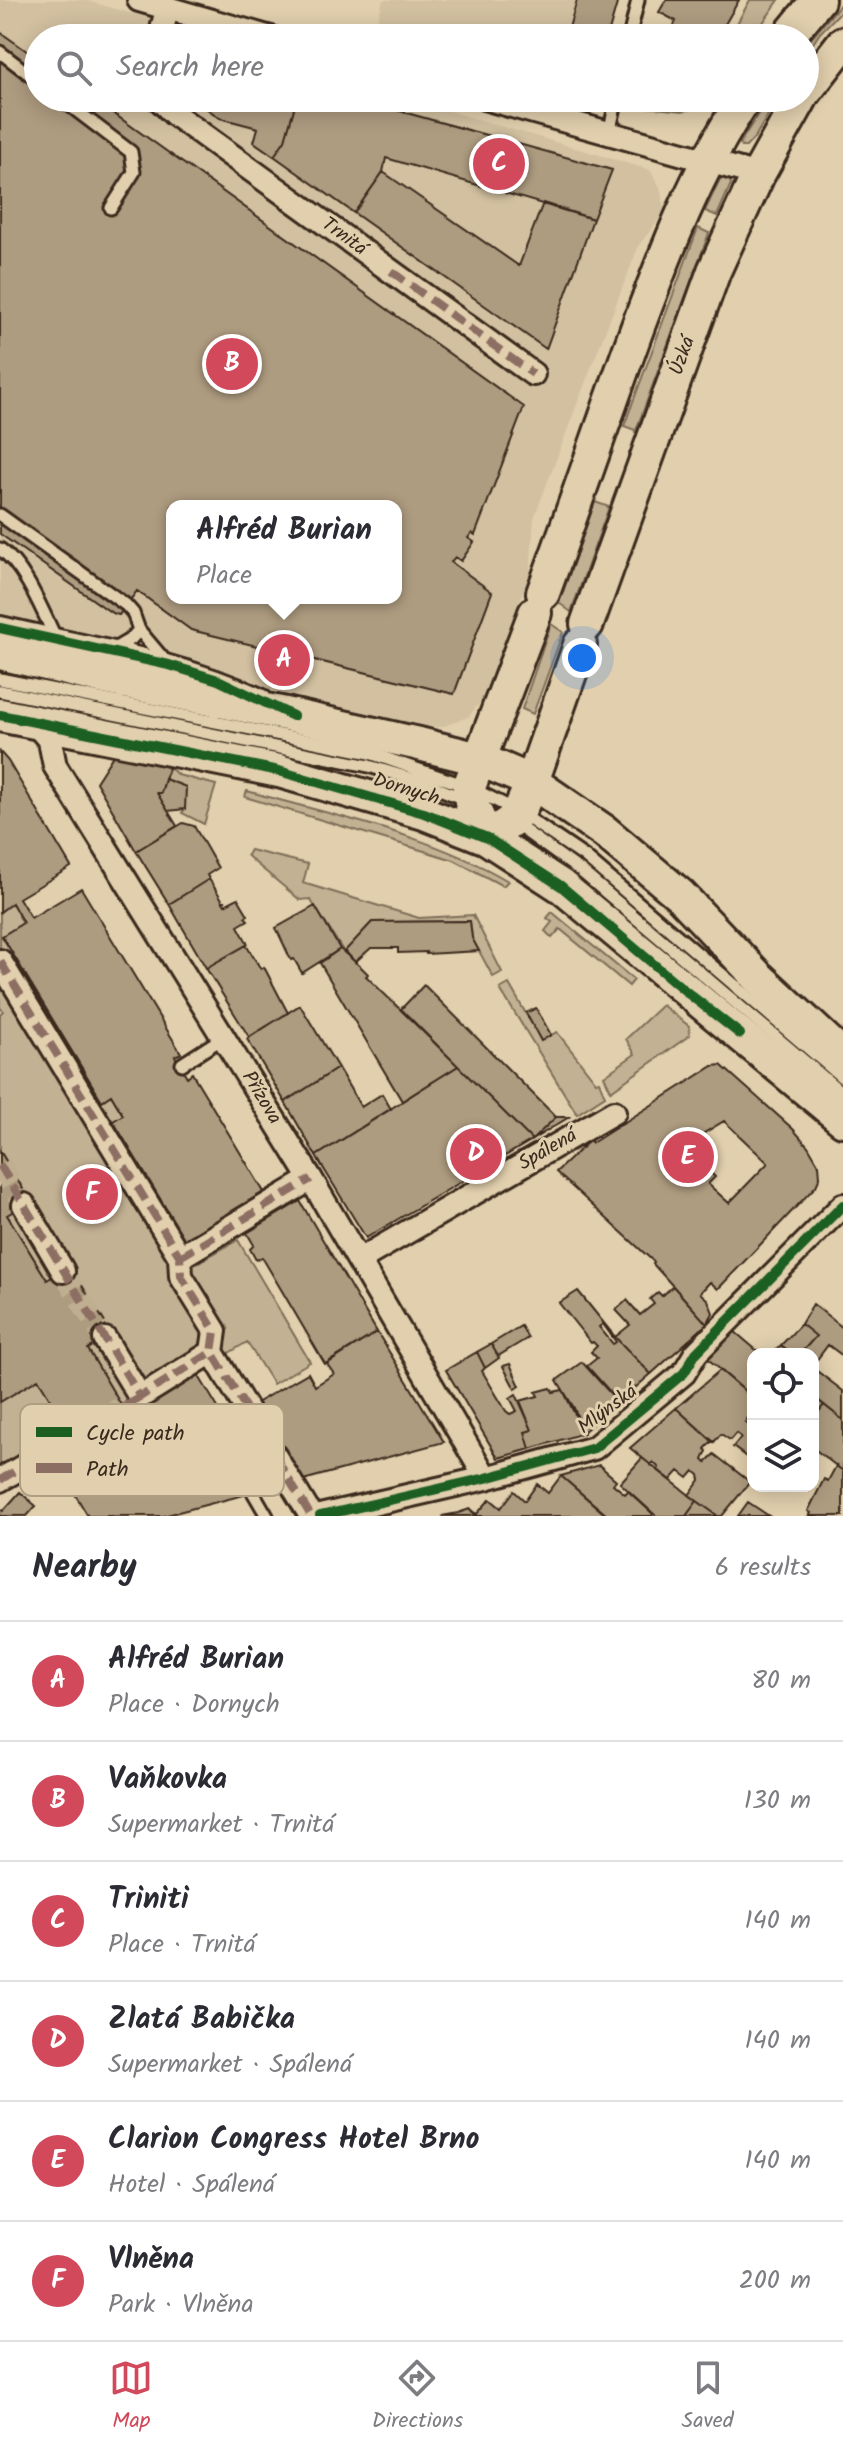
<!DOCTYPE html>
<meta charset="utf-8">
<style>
:root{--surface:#fff;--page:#f2f2f3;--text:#2b2b33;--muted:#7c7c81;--line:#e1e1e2;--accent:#d1495b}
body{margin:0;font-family:Kalam,sans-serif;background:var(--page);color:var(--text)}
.controls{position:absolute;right:24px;bottom:24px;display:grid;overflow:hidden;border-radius:16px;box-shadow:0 4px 20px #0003}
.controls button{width:72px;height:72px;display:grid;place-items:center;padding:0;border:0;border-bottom:2px solid var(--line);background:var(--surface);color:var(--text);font:40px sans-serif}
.you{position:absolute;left:582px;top:658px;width:28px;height:28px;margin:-20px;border:6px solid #fff;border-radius:50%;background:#1a73e8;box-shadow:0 0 0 12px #1a73e833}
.badge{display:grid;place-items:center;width:52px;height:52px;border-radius:50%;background:var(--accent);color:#fff;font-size:26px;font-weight:700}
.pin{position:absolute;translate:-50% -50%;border:4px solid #fff;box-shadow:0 2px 8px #0006}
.popup{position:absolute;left:166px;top:500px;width:236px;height:104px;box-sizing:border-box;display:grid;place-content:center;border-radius:16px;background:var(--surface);filter:drop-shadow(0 2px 6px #0005);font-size:26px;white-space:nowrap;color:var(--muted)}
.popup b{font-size:30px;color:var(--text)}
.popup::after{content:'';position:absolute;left:50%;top:100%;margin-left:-16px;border:16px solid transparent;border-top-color:var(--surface)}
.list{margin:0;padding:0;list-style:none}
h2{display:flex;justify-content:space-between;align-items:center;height:104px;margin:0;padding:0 32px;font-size:34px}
h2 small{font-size:26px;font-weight:400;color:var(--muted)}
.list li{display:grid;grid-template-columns:52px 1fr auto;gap:24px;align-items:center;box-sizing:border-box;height:120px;padding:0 32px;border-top:2px solid var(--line)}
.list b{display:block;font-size:30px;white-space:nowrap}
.list p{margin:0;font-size:26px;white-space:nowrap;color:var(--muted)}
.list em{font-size:26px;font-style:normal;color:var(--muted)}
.icon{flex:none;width:44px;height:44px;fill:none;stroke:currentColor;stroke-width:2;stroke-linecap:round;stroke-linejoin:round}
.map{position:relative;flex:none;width:843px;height:1516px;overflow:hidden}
.search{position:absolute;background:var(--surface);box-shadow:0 4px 20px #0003;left:24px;right:24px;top:24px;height:88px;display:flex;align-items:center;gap:20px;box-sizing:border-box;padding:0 28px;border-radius:44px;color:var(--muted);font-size:30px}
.sheet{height:824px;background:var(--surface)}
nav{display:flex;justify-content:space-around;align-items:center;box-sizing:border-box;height:112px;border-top:2px solid var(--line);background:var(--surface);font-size:22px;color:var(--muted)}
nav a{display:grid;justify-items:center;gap:4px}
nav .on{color:var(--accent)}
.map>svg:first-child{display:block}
.built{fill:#d2c0a0;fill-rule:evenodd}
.green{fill:#c3b193;stroke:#7f6e58;stroke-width:2}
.building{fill:#ae9c80;stroke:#3b2a1e;stroke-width:2;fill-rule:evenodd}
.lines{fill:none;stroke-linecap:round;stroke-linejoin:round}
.street-tunnel{stroke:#c0ae90;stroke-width:22;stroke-dasharray:22 11;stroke-linecap:butt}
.lane-casing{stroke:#3b2a1e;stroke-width:17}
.street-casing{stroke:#3b2a1e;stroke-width:28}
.secondary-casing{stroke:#3b2a1e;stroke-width:38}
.lane{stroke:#e1cfad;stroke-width:11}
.street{stroke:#e1cfad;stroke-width:22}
.secondary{stroke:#e1cfad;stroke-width:32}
.quiet{stroke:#8d6e63;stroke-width:8;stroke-dasharray:16 8;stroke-linecap:butt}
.cycleway-casing{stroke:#e1cfad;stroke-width:15}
.cycleway{stroke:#1b5e20;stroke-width:10}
.labels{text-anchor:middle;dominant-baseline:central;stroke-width:6;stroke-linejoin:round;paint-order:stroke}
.street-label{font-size:20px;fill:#3b2a1e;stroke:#e1cfad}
.key{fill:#e1cfad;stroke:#af9e82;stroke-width:2}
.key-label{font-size:22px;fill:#3b2a1e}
</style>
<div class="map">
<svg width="843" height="1516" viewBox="0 0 843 1516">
<rect width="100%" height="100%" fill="#e1cfad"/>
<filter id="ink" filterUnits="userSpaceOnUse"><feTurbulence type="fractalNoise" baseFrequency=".0125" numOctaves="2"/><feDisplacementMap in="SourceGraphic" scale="16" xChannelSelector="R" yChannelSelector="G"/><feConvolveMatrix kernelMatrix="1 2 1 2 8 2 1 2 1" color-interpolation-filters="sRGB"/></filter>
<g filter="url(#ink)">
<path class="built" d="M0,0h83l137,38h-182v60h376l22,9 214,63 10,17 4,21 -4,10 -21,27 -57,146 -48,127 -4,55 -46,125 -16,19 -27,10 -16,-1 -425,-99zM172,506h224v92h-224z
M383,0h235l-11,38h-234z"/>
<path class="green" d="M750,0h29l-27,38h-23z
M843,1v8l-23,24 -15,22v-9z
M629,98h20l46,10 -11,3 -56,-6z
M768,98h10l-23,39 -9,10h-5l-1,-4z
M728,176l3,8 -14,32 -12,-5 15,-32z
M698,228l11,5 -74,200v-3l-11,-4z
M595,502l14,5 -38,105 -12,-9z
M551,624l12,8 -30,82 -11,-5z
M169,767l9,8 38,10 -12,39 -22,-11 3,-4 -20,-30z
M247,791c87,25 182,43 261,90l-5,5 -49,-26 -209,-63z
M250,850l58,14 -5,19 116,35 54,-3 29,57 -9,5 -21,-39 -2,-17 -98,1 -28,30 -34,-53 -10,1 -47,-39 -6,-6z
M12,903l11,20 -21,13 99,164 10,-5 12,20 -9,6 85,141 39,-22 72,122 -37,22 -26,-42 -193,117 -54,9v-66l105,-63 -58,-59 -40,-65 23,-15 -30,-49v-137l3,-3 -3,-4v-95z
M552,912l82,68 -5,6 -69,-57 -8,9 -7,-7 7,-9 -5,-4z
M509,984l32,56 16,-8 39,50 3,-1 6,15 -28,18 -77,-125z
M662,1005l27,21 1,9 -79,56 -7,-15 31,-22 -9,-15z"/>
<path class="building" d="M577,0h41l-11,38h-41z
M666,0h73l-22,38h-10l-9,-4 -2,4h-7l-17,-8 4,-9 -17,-9z
M0,32l38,27v39h54l432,309 -49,128 -3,-2 -4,5 6,4 -13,19 -6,-4 -4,5 41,30 -38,102 -263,-64 -54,-39 -18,24 -7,-2 -112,-79zM172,506h224v92h-224z
M192,98h105l-12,42 -11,16 -20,-14 4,-14 -38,-10z
M297,98h56l259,72 -19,49 -207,-61 -3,14 -29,41 -80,-57 11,-16z
M383,172l136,94 24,-63 50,16 -47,130 -192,-136z
M0,752l8,9 63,106 -52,31 12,20 50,-30 100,165 -6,3 12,21 5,-4 72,119 -79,48 -72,-119 10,-6 -12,-20 -9,6 -100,-165 21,-13 -11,-20 -12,9z
M114,754l55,13 -8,26h-4l20,33 -41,25 -40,-69z
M165,779l21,8 -1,22 -17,2 -11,-18h4z
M183,823l11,3 24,42 -11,7 2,4 -40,25 -33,-53z
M209,879l14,22h3l-3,1 2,3 13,-7 10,17 -3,2 3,3 -10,6 10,18 -42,24 -37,-64z
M315,906l25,43 -38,24 -8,-14 -3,1 -15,-32z
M470,921l2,17 7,13 -53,3v-2l-28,1v-5h-27l-16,14 -10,-11 27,-29z
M246,945l15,24 3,-2 24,46 -39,24 -43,-69z
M340,949l21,18 7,7 -2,2 92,90 -56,35 -82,-138z
M424,985l132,132 -24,23 -131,-131z
M300,1005l38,63 -53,34 -38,-63z
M536,1008l15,27 -10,6 -15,-28z
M721,1065l72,64 15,17 11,19 1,12 -4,9 -98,103 -8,-7 -10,11 8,7 5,13 -6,11 -54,-60 1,-2 -98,-90 34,-32 2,3 121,-77zM724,1121l44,42 -39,40 -21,-19 7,-7 -9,-9 -7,8 -26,-24z
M458,1066l74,74 -166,98 -50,-82z
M338,1068l23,39 21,-13 9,15 -75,47 -31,-54z
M556,1117h13l-37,23z
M0,1151l30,50 -23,14 40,65 23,-14 42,68 -24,15 39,66 70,-42 70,116 -104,27h-75l-34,-57 24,-15 -40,-65 -38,23z
M300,1201l77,131 -52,32 -63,-107 -6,3 -6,-11 4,-4 -7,-12z
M673,1286l34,38 -56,50 -36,-37 15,-12 -14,-15 11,-10 13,15 14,-11 -4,-5 8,-7 4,4z
M578,1291l37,46 36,37 -32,28 -32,-36 10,-8 -6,-6 6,-6 -4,-4 -2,1 -32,-40zM603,1324l13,18 -3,2 -14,-17z
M813,1304l30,24v28l-15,-11 -15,20v-11h-13l16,-18 -15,-12z
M801,1324l15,12 -16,18h-7l-12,-9z
M521,1326l7,12 -30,18 -7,-12z
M734,1331l27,23h-8v44l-45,-39z
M377,1332l67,110 -141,38 -47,-77 52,-30 7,13 19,-12 -7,-10z
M491,1344l8,14 -14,10 -8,-16z
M781,1345l12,9h-22z
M477,1352l8,16 -3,3 24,40 4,3 7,-3 -7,-13 6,-4 16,36 -7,2 5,17 -32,9 -52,-88z
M582,1362l36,40 -35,30 -9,-24 -17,-28z
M510,1364l10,22 -5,3 -12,-23z
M813,1368l30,23v29l-30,-24z
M720,1370l33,28v8l-5,6 3,2 -6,8 8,4v36l-20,-15 8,-10 -5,-4 -6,7 -9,-6 -7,8 -38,-34z
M551,1388l2,4 10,-2 21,43 -54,16 -5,-17 7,-2 -12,-29 18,-5 -2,-4z
M813,1396l11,9 -11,14z
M824,1405l19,15v51l-30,-23v-29z
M676,1408l36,33 -7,8 2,2 -4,9 3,3 8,-9 36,28 -28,34h-4l-29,-21 11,-15 -1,-5 -5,-4 -6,7 -9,-7 -8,9 -13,-10 1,-2 -6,-6 -2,3 -21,-17z
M642,1458l55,43 -11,15h-30l-36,-33z
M599,1465l17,15 -3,4 12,10 3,-3 25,23 -1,2h-44l-47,-40z
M836,1466l7,5v45h-34l2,-3 -3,-2 16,-32 4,2z
M561,1476l46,40h-129l-7,-5 6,3 13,-15 11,9 13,-17 11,10 12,-17 11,9z
M20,1492l16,14 -9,10h-27v-8l3,3z
M697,1501l21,15h-32z
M748,1502l21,14h-31z
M470,1509l8,7h-36l16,-3z"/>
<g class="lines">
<path class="street-tunnel" d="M0,1165l24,40
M63,1271l42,68
M74,1437l48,-30"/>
<defs>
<path id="lane" d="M629,38l9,-38
M0,52l38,29
M60,98l71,54 3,20 -23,36
M609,133l8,-35
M0,515l126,90 7,8 6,17 27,32
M0,549c26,18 43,64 57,92
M114,649l17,-10 8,-9
M0,679l370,74 99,34 50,25 66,45 258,221
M0,691l369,75 59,18 38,16
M514,823l68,49 261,222
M182,1064l42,-27
M253,1492l14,24"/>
<path id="street" d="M139,0l132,38
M160,38l7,-29
M158,98l16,16 359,260
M484,98l274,77
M0,628c89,21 176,33 260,72
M33,721l17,20 5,25 256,413 175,299
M0,961l180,296 1,19 34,55 -3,21 99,164
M24,1205l39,66
M180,1257l131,-78
M359,1260l255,-148
M105,1339l35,58 72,-45
M0,1480l74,-43
M320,1516l166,-38 108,-30 90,-75 12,-20 147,-148"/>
<path id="secondary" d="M787,38l31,-38
M805,92l38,-49
M543,593c32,-87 62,-176 94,-264 30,-80 60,-159 108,-231
M587,624l127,-353 44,-96 43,-77
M0,653l100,24 186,37 133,30 60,15 53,23 73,50 75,63 78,82 85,79
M0,715l279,56 145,42 63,25 74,48 282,234
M487,838l-16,-36 -2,-15 66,-174
M487,838l24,-17 8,-9 13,-30 48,-137"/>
</defs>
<use href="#lane" class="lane-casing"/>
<use href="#street" class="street-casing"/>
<use href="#secondary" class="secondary-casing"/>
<use href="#lane" class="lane"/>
<use href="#street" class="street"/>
<use href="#secondary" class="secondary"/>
<path class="quiet" d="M391,271l142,103
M0,961l180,296 1,19 34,55 -3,21 99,164
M0,1165l140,232 72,-45
M180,1257l131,-78
M0,1480l140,-83"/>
<defs>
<path id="cycleway" d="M0,628l169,37 49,15 75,36
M0,715l279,56 145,42 63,25 74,48 128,108 51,40
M320,1516l166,-38 108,-30 90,-75 12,-20 147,-148"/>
</defs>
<use href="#cycleway" class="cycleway-casing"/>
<use href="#cycleway" class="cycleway"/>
</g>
</g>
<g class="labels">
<g class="street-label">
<text transform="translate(344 237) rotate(36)">Trnitá</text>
<text transform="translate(683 356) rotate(-70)">Úzká</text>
<text transform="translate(406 790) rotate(17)">Dornych</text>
<text transform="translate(261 1098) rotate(59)">Přízova</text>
<text transform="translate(548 1150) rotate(-30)">Spálená</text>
<text transform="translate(608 1410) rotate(-37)">Mlýnská</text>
</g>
</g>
<rect x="20" y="1404" width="264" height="92" rx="12" class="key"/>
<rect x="36" y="1427" width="36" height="10" fill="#1b5e20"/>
<rect x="36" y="1463" width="36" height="10" fill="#8d6e63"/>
<g class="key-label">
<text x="86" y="1440">Cycle path</text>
<text x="86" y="1476">Path</text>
</g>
</svg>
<div class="controls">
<button><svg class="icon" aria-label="locate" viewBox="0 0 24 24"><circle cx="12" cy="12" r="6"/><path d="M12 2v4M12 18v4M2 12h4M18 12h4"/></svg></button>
<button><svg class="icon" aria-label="layers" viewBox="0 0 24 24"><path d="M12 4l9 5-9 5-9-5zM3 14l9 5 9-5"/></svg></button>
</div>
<div class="you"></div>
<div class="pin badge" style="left:284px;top:660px">A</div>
<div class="popup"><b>Alfréd Burian</b>Place</div>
<div class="pin badge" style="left:232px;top:364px">B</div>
<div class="pin badge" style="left:499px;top:164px">C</div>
<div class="pin badge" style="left:476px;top:1154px">D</div>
<div class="pin badge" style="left:688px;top:1157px">E</div>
<div class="pin badge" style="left:92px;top:1194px">F</div>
<div class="search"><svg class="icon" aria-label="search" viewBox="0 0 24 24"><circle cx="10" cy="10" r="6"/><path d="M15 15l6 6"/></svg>Search here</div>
</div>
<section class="sheet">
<h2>Nearby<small>6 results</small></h2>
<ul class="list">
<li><span class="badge">A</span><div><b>Alfréd Burian</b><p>Place · Dornych</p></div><em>80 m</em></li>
<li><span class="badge">B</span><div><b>Vaňkovka</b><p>Supermarket · Trnitá</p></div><em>130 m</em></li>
<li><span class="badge">C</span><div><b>Triniti</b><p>Place · Trnitá</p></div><em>140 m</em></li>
<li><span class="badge">D</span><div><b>Zlatá Babička</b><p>Supermarket · Spálená</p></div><em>140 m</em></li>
<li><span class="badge">E</span><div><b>Clarion Congress Hotel Brno</b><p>Hotel · Spálená</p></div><em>140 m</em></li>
<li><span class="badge">F</span><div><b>Vlněna</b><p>Park · Vlněna</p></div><em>200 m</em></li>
</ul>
</section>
<nav>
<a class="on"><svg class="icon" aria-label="map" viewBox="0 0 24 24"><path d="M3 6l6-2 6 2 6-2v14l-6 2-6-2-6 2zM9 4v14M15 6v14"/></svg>Map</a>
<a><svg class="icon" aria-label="directions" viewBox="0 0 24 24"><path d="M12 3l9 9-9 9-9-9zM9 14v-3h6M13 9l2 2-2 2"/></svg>Directions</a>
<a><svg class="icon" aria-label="saved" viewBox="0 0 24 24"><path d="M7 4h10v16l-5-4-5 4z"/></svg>Saved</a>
</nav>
